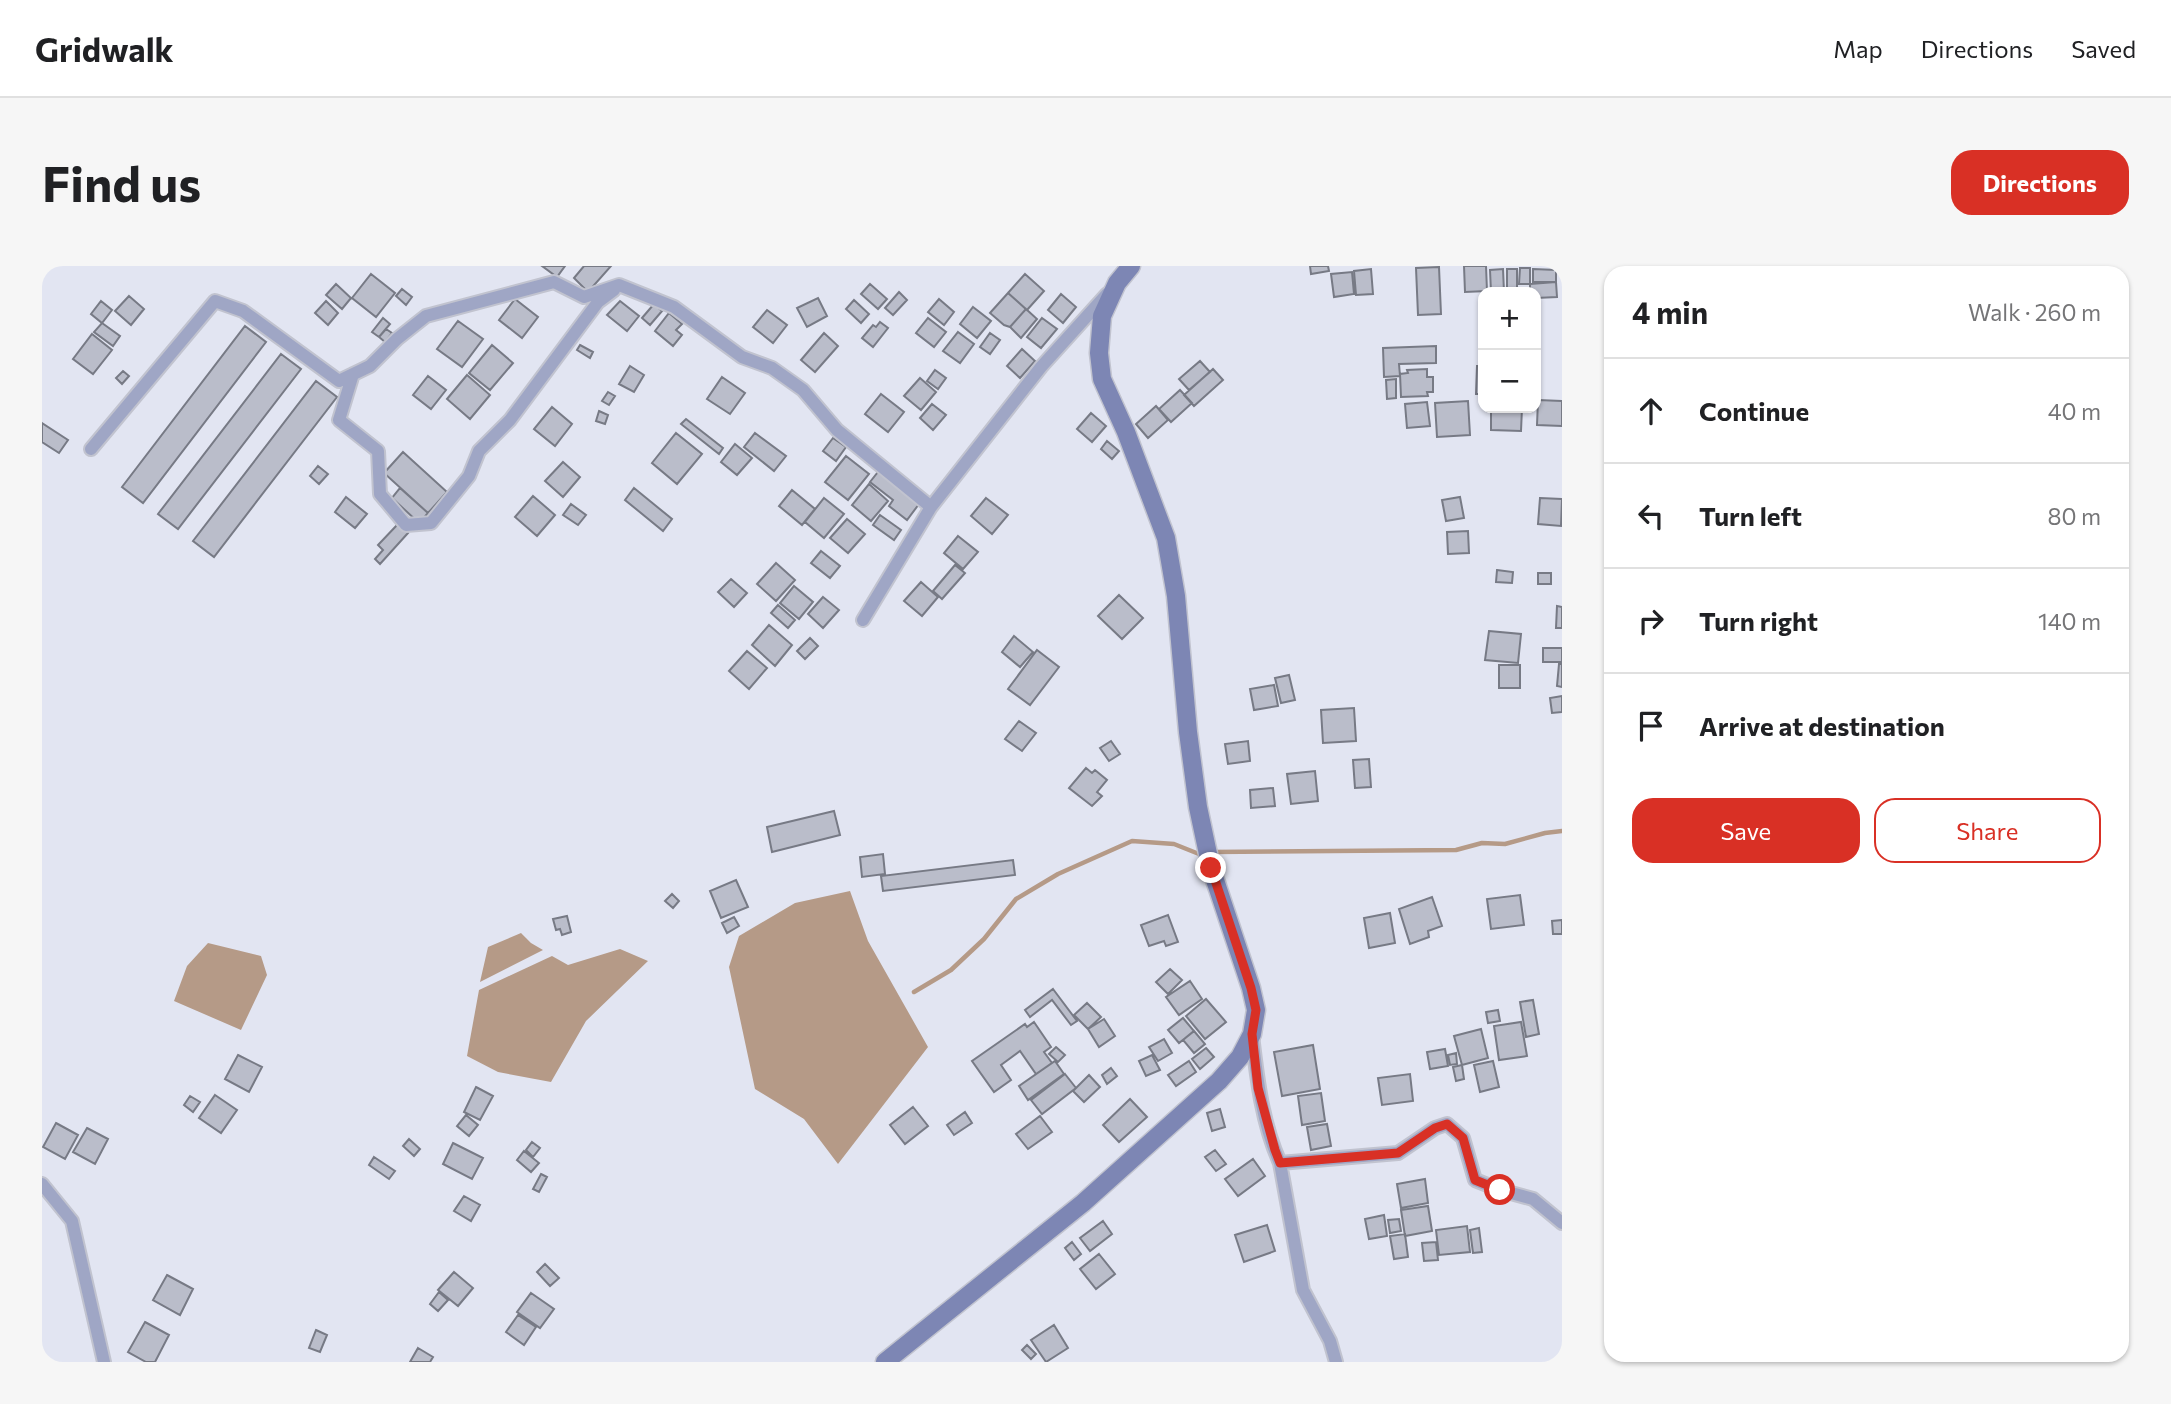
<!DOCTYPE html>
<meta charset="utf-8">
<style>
:root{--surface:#fff;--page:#f6f6f6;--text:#202124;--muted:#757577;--line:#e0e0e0;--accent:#d93025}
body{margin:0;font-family:Commissioner,sans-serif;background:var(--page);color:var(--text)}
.controls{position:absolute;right:21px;top:21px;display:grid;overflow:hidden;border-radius:14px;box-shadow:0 2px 5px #0004}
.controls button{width:63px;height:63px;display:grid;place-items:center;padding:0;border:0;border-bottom:2px solid var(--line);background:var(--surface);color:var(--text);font:35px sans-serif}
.stop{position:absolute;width:21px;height:21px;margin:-16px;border:5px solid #d93025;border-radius:50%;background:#fff}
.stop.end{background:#d93025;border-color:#fff;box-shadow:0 2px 7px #0008}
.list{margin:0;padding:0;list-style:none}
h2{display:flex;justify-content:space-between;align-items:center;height:91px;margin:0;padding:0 28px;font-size:30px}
h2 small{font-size:23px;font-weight:400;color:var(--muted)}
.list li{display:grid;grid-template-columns:46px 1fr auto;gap:21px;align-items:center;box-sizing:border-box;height:105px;padding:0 28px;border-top:2px solid var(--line)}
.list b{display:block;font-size:26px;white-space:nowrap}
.list em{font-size:23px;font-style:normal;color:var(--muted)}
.actions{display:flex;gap:14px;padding:21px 28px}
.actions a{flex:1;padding:16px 0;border:2px solid var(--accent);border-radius:21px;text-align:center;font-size:24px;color:var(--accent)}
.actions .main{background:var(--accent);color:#fff}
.icon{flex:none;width:38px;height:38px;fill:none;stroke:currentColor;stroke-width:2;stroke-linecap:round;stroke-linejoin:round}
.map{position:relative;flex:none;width:1520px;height:1096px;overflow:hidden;border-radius:21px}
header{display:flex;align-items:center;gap:42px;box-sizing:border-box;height:98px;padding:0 35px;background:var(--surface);border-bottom:2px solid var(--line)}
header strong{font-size:33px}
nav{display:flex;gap:38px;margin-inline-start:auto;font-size:24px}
.intro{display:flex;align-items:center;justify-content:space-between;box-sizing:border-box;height:168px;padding:0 42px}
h1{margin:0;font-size:49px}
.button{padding:18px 32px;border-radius:21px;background:var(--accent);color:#fff;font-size:24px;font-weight:700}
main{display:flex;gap:42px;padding:0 42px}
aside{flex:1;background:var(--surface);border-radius:21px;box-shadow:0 2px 5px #0004}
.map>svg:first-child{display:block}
.water{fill:#b59a87}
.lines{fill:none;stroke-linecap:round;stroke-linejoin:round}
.stream{stroke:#b59a87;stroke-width:4.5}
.building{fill:#babdca;stroke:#777a85;stroke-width:2}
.street-casing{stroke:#c1c3cf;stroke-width:16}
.secondary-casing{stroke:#c1c3cf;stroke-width:21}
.street{stroke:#9fa6c5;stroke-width:12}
.secondary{stroke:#7d86b4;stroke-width:18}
.route{stroke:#d93025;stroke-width:9}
</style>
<header>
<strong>Gridwalk</strong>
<nav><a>Map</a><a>Directions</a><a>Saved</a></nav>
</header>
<div class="intro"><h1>Find us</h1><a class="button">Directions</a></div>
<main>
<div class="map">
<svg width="1520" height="1096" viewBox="0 0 1520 1096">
<rect width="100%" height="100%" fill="#e2e5f2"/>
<path class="water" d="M808,625l18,50 60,106 -90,117 -34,-45 -49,-30 -26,-122 10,-31 56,-33z
M479,667l10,10 12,7 -63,32 8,-35z
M166,677l53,13 6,19 -26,55 -67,-29 13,-35z
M578,683l28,12 -62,60 -35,61 -53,-10 -31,-16 12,-66 73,-34 16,9z"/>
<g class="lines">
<path class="stream" d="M1169,586l245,-2 26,-7 23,1 40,-11 17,-2
M872,726l37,-22 33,-31 32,-40 42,-25 74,-33 42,3 25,10h3"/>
</g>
<path class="building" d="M500,0h23l-8,11z
M542,0h27l-23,26 -14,-14z
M1268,0h18l1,5 -18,3z
M1422,0h22l1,25 -22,1z
M1397,1l2,47 -23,1 -2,-47z
M1478,2h10v16h-11z
M1329,3l2,25 -17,1 -2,-24z
M1461,3l1,23h-13l-1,-22z
M1465,3h10v23h-10z
M1491,3l23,1v12h-23z
M1310,6l2,22 -20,3 -3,-23z
M329,8l24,19 -19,24 -24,-19z
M983,8l19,17 -17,19 -19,-17z
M1514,16l1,15 -21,1v-6h-6v-8z
M294,18l15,14 -9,11 -16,-14z
M828,18l17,15 -9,10 -17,-15z
M360,23l10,8 -6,8 -10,-9z
M857,26l8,8 -14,15 -8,-7z
M966,27l18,16 -16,18 -6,-2 -14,-12z
M1019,28l15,13 -13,16 -15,-13z
M87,30l15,13 -13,16 -16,-14z
M776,32l9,18 -20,11 -10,-19z
M473,33l23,18 -16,21 -23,-18z
M897,33l15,13 -10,13 -16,-13z
M812,34l15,14 -8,9 -15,-14z
M59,35l11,9 -10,13 -11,-9z
M284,35l12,12 -10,12 -13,-12z
M578,35l19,15 -12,15 -20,-16z
M612,38l8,7 -12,14 -8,-7z
M931,41l18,14 -14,17 -17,-14z
M984,43l11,10 -16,19 -11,-11z
M725,44l20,15 -14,18 -20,-16z
M627,47l13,11 -6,6 6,5 -9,11 -18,-15z
M341,52l7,6 -11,13 -7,-5z
M886,52l18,14 -12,15 -18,-14z
M1000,52l15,11 -16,19 -14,-11z
M416,55l25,18 -21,28 -25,-18z
M838,56l8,6 -15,19 -11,-9 11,-13 3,2z
M60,57l18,13 -7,10 -19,-14z
M203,60l21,16 -123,161 -21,-16z
M344,63l6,4 -7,9 -6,-5z
M916,66l16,12 -14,19 -17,-12z
M782,67l14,13 -23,26 -14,-12z
M948,67l10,7 -10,14 -10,-7z
M50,68l20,16 -19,24 -20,-15z
M450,79l21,18 -23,27 -21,-17z
M538,79l13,7 -3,6 -13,-8z
M1394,80v17l-37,1 1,12 -16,1 -1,-29z
M980,83l13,12 -15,17 -13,-12z
M239,88l20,15 -123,160 -20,-15z
M1158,95l10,11 -21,18 -10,-11z
M588,100l14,9 -10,17 -15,-8z
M1435,100h6v28h-7z
M1171,103l10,11 -29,26 -10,-11z
M1385,103v8h6v15h-6l1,4 -27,1 -1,-23 8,-1 -1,-3z
M893,104l11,8 -8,11 -11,-8z
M81,105l6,5 -7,8 -6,-6z
M425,109l23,20 -20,24 -23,-20z
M386,110l18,14 -15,19 -18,-14z
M680,111l23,16 -15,21 -23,-15z
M878,112l16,14 -15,18 -17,-14z
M1354,113v19l-9,1 -1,-19z
M274,115l21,16 -123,160 -21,-16z
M1138,124l12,13 -21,19 -12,-13z
M566,126l7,4 -6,9 -7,-4z
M839,128l23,18 -16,20 -23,-18z
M1496,134l24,1v25l-25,-1z
M1426,135l2,34 -33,2 -2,-34z
M1385,136l3,24 -23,2 -2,-24z
M890,138l14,11 -13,15 -13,-12z
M1114,140l12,14 -20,18 -12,-14z
M510,141l20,17 -17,22 -21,-17z
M1449,142h31l-1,23 -30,-1z
M557,145l9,4 -3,9 -9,-3z
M1049,147l15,13 -14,16 -15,-13z
M644,153l37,29 -4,6 -38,-30z
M0,157l26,17 -9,13 -17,-11z
M634,167l26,21 -25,30 -25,-21z
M713,167l31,23 -12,15 -30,-24z
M791,172l13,9 -10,14 -13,-10z
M1065,175l12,10 -7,8 -11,-10z
M693,178l17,14 -15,17 -16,-13z
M361,186l44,40 -19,21 -44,-40z
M804,190l23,18 -21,26 -23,-18z
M521,196l17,15 -17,20 -18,-16z
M276,200l10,8 -9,10 -9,-8z
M836,206l41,32 -12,16 -18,-14 4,-6 -23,-18z
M827,218l19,17 -17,20 -19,-16z
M358,222l28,25 -9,10 -27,-25z
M592,222l38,31 -9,12 -38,-31z
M750,224l23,19 -13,16 -23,-19z
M491,230l22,19 -18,21 -22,-19z
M304,231l21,17 -12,14 -20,-16z
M1418,231l4,21 -18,3 -4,-21z
M782,232l20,16 -20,24 -19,-16z
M944,232l22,17 -16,19 -21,-18z
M1498,232l22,1 -1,27 -23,-2z
M529,238l15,11 -8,10 -15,-10z
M838,249l21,15 -7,10 -21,-15z
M805,253l18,15 -17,19 -18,-15z
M356,258l10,9 -28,31 -5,-5 8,-9 -5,-5z
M1426,265l1,22 -21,1 -1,-22z
M916,270l20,16 -15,17 -19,-16z
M779,285l19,15 -10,12 -19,-15z
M734,297l19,17 -19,21 -19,-17z
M913,299l10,8 -23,26 -9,-8z
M1455,304l16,2 -1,11 -16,-1z
M1496,307h13v11h-13z
M689,313l16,14 -13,14 -16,-15z
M879,316l17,15 -16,19 -18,-15z
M752,320l19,16 -14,17 -19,-16z
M1077,329l24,23 -21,21 -24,-23z
M781,331l16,13 -16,18 -15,-14z
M736,339l17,15 -7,8 -17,-15z
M1515,340l5,1v21h-6z
M727,359l23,20 -17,21 -23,-21z
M1447,365l32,3 -3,29 -33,-3z
M972,370l19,16 -13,15 -18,-15z
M768,372l8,8 -13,13 -8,-8z
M1501,382h19v14h-19z
M995,384l22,17 -29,38 -22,-16z
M705,385l20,17 -18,21 -20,-18z
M1517,398h3v23l-5,-1z
M1457,399h21v23h-21z
M1247,409l6,25 -14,3 -6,-25z
M1232,419l4,21 -24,4 -4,-21z
M1520,430v16l-10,1 -2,-15z
M1312,442l2,33 -33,2 -2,-33z
M977,455l17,12 -14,18 -17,-12z
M1069,475l9,13 -11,7 -9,-13z
M1206,475l2,20 -22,3 -3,-20z
M1327,493l2,28 -16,1 -2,-28z
M1044,502l6,5 3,-3 12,10 -10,12 5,4 -10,10 -23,-18z
M1273,505l3,30 -27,3 -4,-30z
M1231,522l2,18 -24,2 -1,-18z
M792,545l6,24 -68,17 -5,-25z
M841,588l2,20 -23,3 -2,-20z
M971,594l2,15 -132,16 -2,-15z
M694,614l12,27 -27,11 -11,-27z
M630,628l7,7 -6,7 -8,-7z
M1478,629l4,30 -33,4 -4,-30z
M1390,631l10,29 -14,5 1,6 -19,7 -11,-35z
M1348,647l5,30 -26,5 -5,-30z
M1126,649l10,27 -12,4 -2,-5 -15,5 -8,-21z
M525,650l4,16 -9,3 -2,-6 -4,1 -3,-11z
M692,651l5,9 -12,7 -5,-10z
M1520,654v14h-9l-1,-13z
M1128,703l12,11 -14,14 -12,-12z
M1148,715l12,18 -23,16 -13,-18z
M1011,723l24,32 -6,4 -19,-25 -22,17 -5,-7z
M1164,733l20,23 -21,17 -19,-23z
M1491,734l6,34 -13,3 -6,-35z
M1045,737l14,14 -13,12 -14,-14z
M1456,744l2,11 -12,2 -2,-11z
M1141,752l11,13 -15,12 -11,-13z
M1062,753l11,17 -16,11 -11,-18z
M992,756l17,25 -7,5 8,11 -16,11 -16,-23 -19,14 10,15 -17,12 -22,-31 53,-37 2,3z
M1479,756l6,34 -28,4 -5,-34z
M1439,763l7,29 -26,7 -8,-29z
M1152,765l11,13 -11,9 -11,-13z
M1122,773l8,14 -14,8 -9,-14z
M1271,779l7,44 -38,7 -8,-44z
M1014,781l9,8 -7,7 -9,-8z
M1164,782l8,9 -14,12 -8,-10z
M1403,783l3,17 -18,3 -3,-17z
M1414,787l1,11 -7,1 -2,-10z
M196,789l24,12 -13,25 -24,-13z
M1110,789l8,15 -14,6 -7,-15z
M1013,795l9,13 -36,26 -9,-14z
M1147,795l7,11 -20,14 -8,-11z
M1451,795l6,26 -19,5 -6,-27z
M1420,799l2,14 -8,2 -3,-14z
M1069,802l6,8 -10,8 -5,-9z
M1023,808l11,14 -34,26 -11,-14z
M1368,808l3,27 -31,4 -4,-27z
M1047,809l11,12 -16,15 -11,-11z
M434,821l17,9 -13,24 -16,-8z
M1279,827l4,28 -23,4 -4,-29z
M173,829l22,15 -16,23 -22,-15z
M148,830l10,6 -7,10 -9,-7z
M1088,833l17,18 -28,25 -16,-17z
M871,841l15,19 -23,18 -15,-19z
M1178,843l5,18 -13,4 -5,-18z
M923,846l7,11 -18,12 -7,-10z
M424,849l12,10 -9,11 -12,-10z
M998,850l12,16 -24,17 -12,-15z
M14,857l22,12 -13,24 -22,-12z
M1285,858l4,22 -20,4 -4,-23z
M45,862l21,11 -13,25 -22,-12z
M367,873l11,10 -6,7 -11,-10z
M490,876l8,6 -7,9 -7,-7z
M411,877l30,15 -11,21 -29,-15z
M1173,884l11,14 -10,7 -11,-14z
M482,885l15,12 -8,9 -14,-12z
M332,891l21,14 -6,8 -20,-14z
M1211,893l12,17 -27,20 -13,-17z
M499,908l6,3 -8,15 -6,-3z
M1383,913l3,24 -27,5 -4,-24z
M422,930l16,9 -9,16 -17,-10z
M1386,940l4,25 -27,5 -4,-26z
M1342,949l3,21 -18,3 -4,-20z
M1357,953l2,12 -11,2 -2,-13z
M1061,955l9,13 -22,17 -10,-13z
M1225,959l8,26 -31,11 -9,-27z
M1425,960l3,26 -31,3 -3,-25z
M1437,962l3,24 -9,1 -3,-23z
M1363,968l3,23 -14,2 -4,-23z
M1030,976l9,12 -7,6 -9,-12z
M1394,976l2,18 -14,1 -2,-18z
M1057,988l16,20 -19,15 -16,-20z
M503,998l14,14 -9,8 -13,-14z
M412,1006l19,16 -15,18 -20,-16z
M125,1009l26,14 -13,26 -27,-15z
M397,1026l9,8 -10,11 -8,-7z
M489,1027l23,16 -14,19 -23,-16z
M476,1049l18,12 -12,18 -18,-13z
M103,1056l24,13 -14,27h-9l-18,-10z
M1012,1059l14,23 -22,14 -15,-22z
M274,1064l11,5 -7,17 -11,-4z
M985,1079l9,9 -5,5 -9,-9z
M376,1082l15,9 -3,5h-20z"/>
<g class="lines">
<defs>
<path id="street" d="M311,108l-14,46 39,31 2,43 26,31 25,-2 38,-47 10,-25 31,-31 88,-118 16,-12
M49,183l124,-148 28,10 96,70 31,-15 27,-27 29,-23 128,-34 30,15 35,-12 55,22 68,50 30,11 31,22 34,40 94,77
M821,354l68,-113 110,-140 66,-73
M1210,769c5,43 10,88 28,128l23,127 27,51 6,21
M1238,897l118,-10 37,-25 12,-4 16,14 12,42 25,10 33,9 29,24
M0,918l30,37 32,141"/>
<path id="secondary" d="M843,1096l198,-159 136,-122 21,-24 12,-23 4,-24 -5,-22 -40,-120 -13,-61 -10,-75 -12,-136 -10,-58 -40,-106 -24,-53 -3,-26 3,-37 15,-33 14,-17"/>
</defs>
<use href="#street" class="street-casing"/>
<use href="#secondary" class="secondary-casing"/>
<use href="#street" class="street"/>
<use href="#secondary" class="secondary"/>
</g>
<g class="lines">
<path class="route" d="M1169,602l40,120 5,22 -4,24 6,54 17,62 5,13 118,-10 37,-25 12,-4 16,14 12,42 25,10"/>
</g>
</svg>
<div class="controls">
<button>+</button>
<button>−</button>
</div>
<div class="stop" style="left:1458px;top:924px"></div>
<div class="stop end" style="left:1169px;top:602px"></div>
</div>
<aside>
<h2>4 min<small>Walk · 260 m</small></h2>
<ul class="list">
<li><svg class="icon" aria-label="ahead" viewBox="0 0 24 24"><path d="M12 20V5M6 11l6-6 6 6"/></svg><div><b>Continue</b></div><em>40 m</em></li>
<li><svg class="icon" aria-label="left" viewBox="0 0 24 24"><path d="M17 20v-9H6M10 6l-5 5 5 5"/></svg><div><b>Turn left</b></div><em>80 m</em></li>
<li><svg class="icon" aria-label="right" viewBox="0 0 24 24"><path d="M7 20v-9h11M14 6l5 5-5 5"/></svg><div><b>Turn right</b></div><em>140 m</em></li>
<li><svg class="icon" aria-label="arrive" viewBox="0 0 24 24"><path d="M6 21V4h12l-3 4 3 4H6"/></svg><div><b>Arrive at destination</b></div></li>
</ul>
<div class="actions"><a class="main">Save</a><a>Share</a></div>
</aside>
</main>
